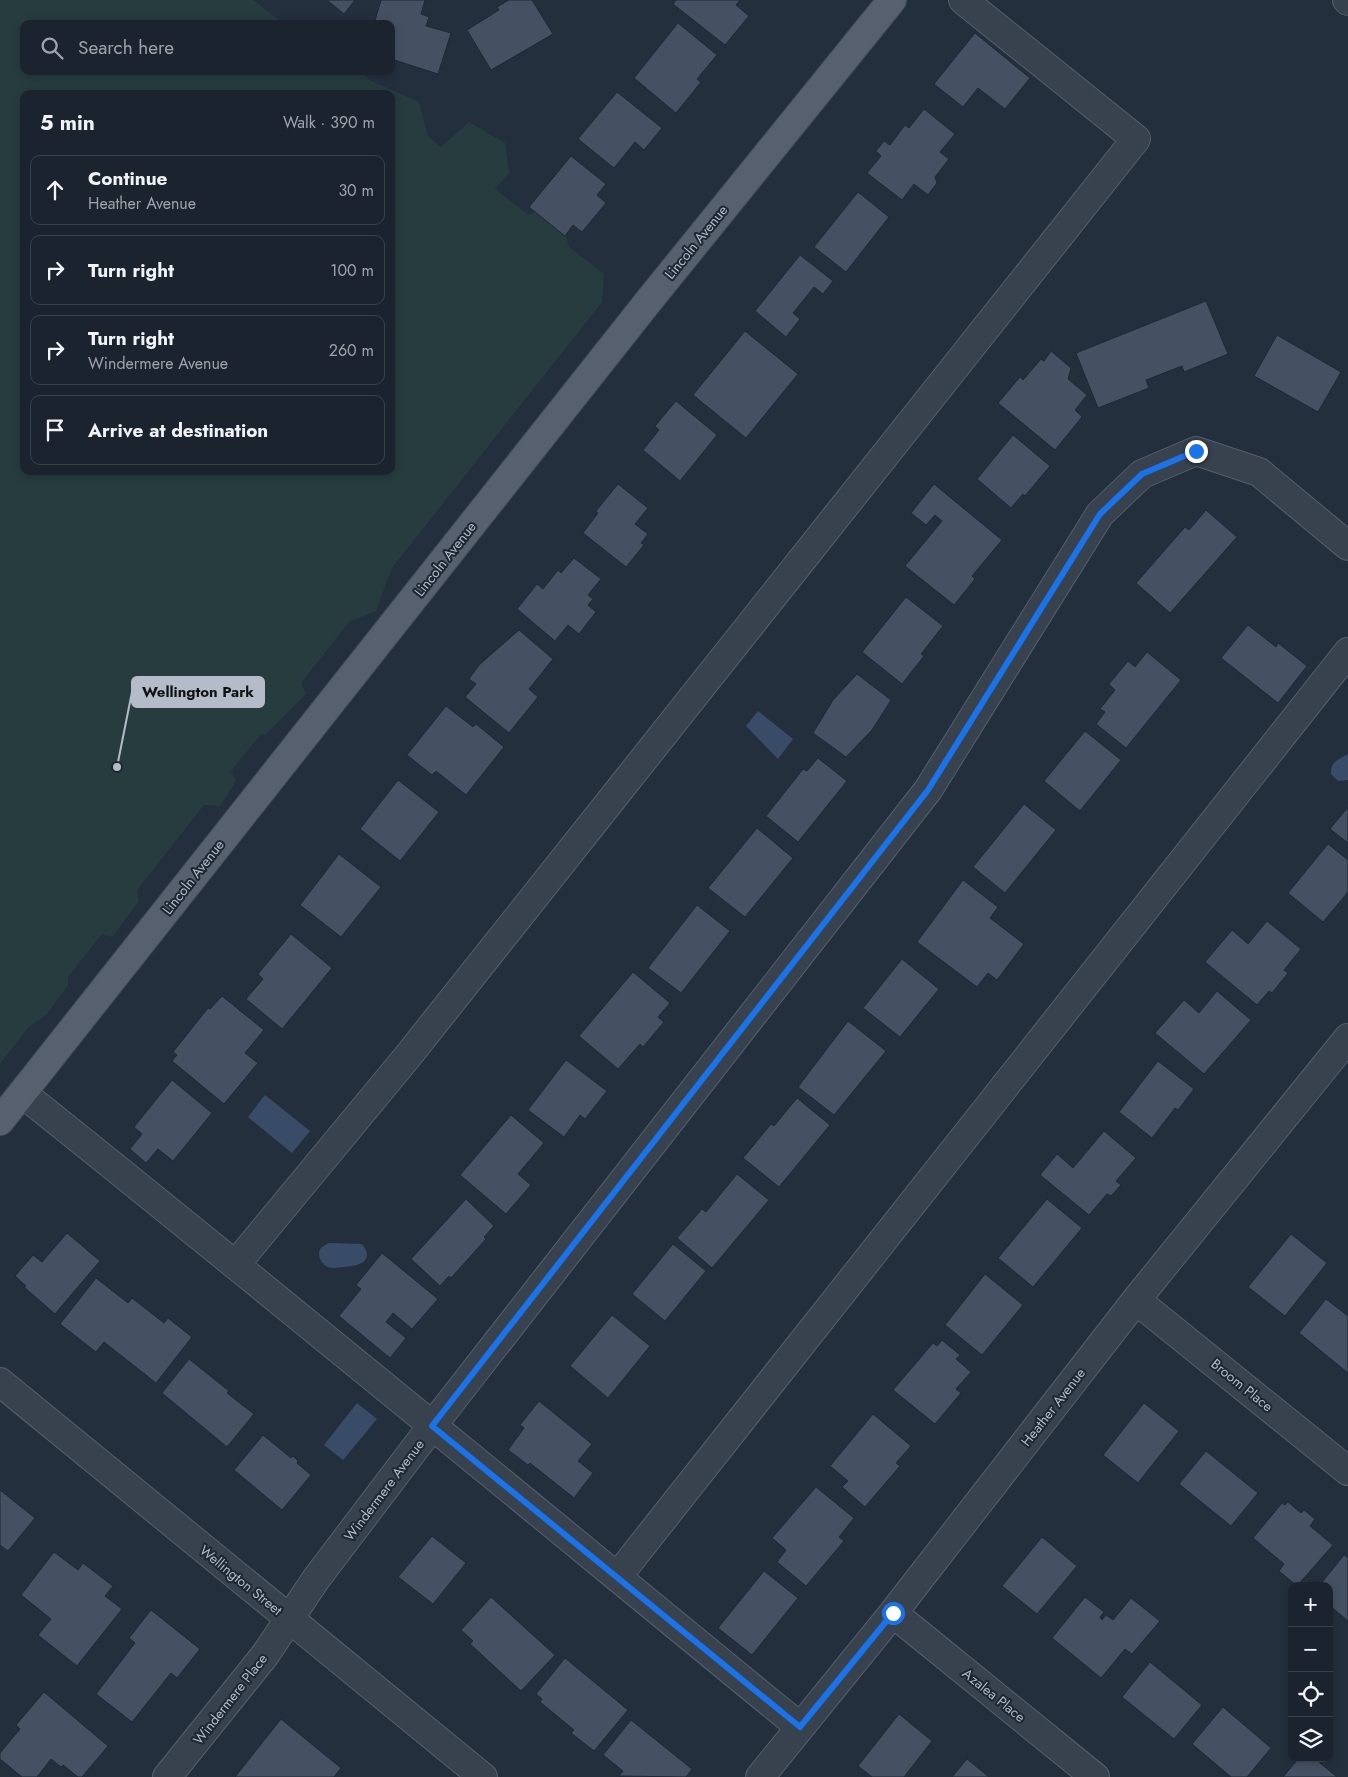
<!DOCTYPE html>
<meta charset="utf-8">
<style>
:root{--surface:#1b232e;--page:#242b36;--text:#f1f3f6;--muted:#a0a4aa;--line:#39404a}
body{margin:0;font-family:Jost,sans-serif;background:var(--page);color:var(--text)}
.controls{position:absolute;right:15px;bottom:15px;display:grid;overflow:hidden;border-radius:10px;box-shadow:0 2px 8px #0003}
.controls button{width:45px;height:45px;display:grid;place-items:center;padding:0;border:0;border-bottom:1px solid var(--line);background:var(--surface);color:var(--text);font:25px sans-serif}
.stop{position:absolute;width:15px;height:15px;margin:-11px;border:4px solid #1a73e8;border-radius:50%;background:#fff}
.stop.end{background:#1a73e8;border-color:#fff;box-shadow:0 1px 5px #0008}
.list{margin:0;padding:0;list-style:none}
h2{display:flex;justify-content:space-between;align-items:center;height:65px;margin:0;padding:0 20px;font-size:21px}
h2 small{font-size:16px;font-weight:400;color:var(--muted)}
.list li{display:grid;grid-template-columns:32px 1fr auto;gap:15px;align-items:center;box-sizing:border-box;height:70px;margin:0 10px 10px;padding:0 10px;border:1px solid var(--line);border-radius:10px}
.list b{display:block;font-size:19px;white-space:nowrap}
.list p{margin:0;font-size:16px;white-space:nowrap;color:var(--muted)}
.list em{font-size:16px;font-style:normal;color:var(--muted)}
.icon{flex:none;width:28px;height:28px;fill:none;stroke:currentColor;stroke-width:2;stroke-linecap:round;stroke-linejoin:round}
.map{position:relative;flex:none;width:1348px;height:1777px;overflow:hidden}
.search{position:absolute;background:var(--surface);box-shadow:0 2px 8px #0003;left:20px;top:20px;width:375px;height:55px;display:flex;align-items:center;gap:12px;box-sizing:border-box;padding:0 18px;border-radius:10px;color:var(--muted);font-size:19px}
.panel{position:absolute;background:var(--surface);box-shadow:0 2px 8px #0003;left:20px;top:90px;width:375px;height:385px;border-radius:10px}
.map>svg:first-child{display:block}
.green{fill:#263c3f;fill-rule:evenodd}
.water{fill:#394c67}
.building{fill:#455162;stroke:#1f2835}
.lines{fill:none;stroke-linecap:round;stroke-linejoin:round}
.minor-casing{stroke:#565f6c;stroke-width:30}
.major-casing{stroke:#414a57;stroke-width:30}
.minor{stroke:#38414e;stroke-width:28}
.major{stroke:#56606e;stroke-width:28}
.route{stroke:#1a73e8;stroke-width:6}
.labels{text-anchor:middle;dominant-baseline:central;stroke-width:4;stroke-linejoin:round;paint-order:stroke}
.street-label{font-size:14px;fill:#b4bcc9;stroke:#1d2633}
.leader{fill:none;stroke:#b4bcc9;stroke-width:2}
.callout-dot{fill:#b4bcc9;stroke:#1d2633;stroke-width:2}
.callout{fill:#b4bcc9;stroke:#b4bcc9;stroke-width:2}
.callout-label{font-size:15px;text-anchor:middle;font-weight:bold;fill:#111}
</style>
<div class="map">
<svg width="1348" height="1777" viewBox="0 0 1348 1777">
<rect width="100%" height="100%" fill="#242f3e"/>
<path class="green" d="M0,0h253l31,24h-260v47h336l11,10 48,21 9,34 13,11 28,-25 36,21 4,30 -14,16 34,26 10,-5 23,11 7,26 35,27 -2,28 -210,266 -16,43 -27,11 -48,61 5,11 -41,41 -4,-1 -30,37 5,10 -16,25 -16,-1 -67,85 2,11 -27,36 -10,-3 -34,43v8l-21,29 -19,14 -28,36zM24,94h367v377h-367z"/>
<path class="water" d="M758,711l35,28 -15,20 -32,-33z
M1348,754v26l-10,1 -7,-7c-1,-12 8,-15 17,-20z
M265,1095l45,36 -18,22 -44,-36z
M329,1243l33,1c14,18 -5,22 -18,23 -5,0 -12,2 -16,0 -5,-2 -9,-8 -9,-13 0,-7 5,-8 10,-11z
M357,1403l20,16 -34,41 -19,-15z"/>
<path class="building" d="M327,0h28l-11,14z
M381,0h44l-4,14 8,3 -3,9 25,7 -13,41 -47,-15v-35h-17z
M509,0h23l21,34 -62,36 -24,-40 32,-20 -2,-3z
M676,0h64l-4,5 13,11 -24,29 -52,-41z
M678,23l39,32 -20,24 4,3 -25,31 -42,-35z
M975,33l55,45 -25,31 -27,-21 -15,19 -29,-23z
M617,92l45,36 -18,22 -9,-8 -21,26 -36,-29z
M924,109l31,25 -15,18 9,7 -14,18 2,6 -9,12 -14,-11 -12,16 -35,-27 14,-17 -5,-5 8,-10 6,4 15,-20 4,3z
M571,156l35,28 -9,11 9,8 -24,29 -9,-7 -8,11 -36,-29z
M858,192l31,25 -43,55 -32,-25z
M800,255l33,26 -10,13 -9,-7 -21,26 7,6 -14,18 -31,-26z
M1206,301l22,53 -44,18 -2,-6 -36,14 3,8 -51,20 -22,-55z
M745,331l53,43 -52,64 -53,-43z
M1277,335l64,37 -23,40 -64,-36z
M1051,351l20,17 -3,11 19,16 -12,15 7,7 -27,33 -57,-47 22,-26 3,3 18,-21 3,2z
M676,401l41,34 -37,46 -37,-31 16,-20 -4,-4z
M1013,435l37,31 -25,30 -2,-2 -12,14 -34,-29z
M618,484l30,24 -13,16 13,10 -7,9 3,2 -18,22 -43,-34 15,-20 -2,-2z
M934,484l68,56 -30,36 3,3 -21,26 -49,-39 37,-45 -7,-6 -9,10 -15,-12z
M1206,510l31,27 -67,76 -34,-30 49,-56 4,3z
M574,558l27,21 -13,16 5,4 -5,6 8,7 -17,22 -11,-9 -13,16 -38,-32 20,-25 6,5 15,-19 3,3z
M906,597l37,29 -22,28 3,2 -22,28 -40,-32z
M1248,625l28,22 2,-4 29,23 -29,37 -57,-45z
M519,630l34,29 -24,30 9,8 -29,36 -44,-36 11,-13 -7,-5 10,-14z
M1147,652l34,28 -55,68 -30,-24 9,-12 -5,-3 15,-19 -6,-6 19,-23 7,6z
M857,674l34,26 -19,30 -26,27 -33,-24 20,-33z
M446,706l27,21 3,-3 28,23 -38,48 -30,-24 -4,4 -25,-20z
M1085,731l36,29 -41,51 -36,-30z
M818,758l29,23 -49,61 -32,-26 37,-47 4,2z
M398,780l41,32 -39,49 -40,-32z
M1024,804l32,26 -51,63 -32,-26z
M1348,807v36l-18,-14z
M757,828l36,30 -48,59 -37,-29z
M1328,844l20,16v32l-25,30 -35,-29z
M339,854l42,33 -40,50 -41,-32z
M963,880l35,27 -8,11 34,26 -27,36 -9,-7 -11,14 -60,-45z
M697,905l33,26 -49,62 -33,-25z
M1267,921l34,28 -17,21 4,3 -16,20 -3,-2 -12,14 -52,-43 27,-32 16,14z
M291,934l41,34 -50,61 -36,-30 17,-20 -5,-5z
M902,959l37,30 -39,48 -37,-29z
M633,972l37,31 -12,14 6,5 -21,25 -3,-3 -22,25 -39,-33z
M1217,991l34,29 -47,54 -49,-41 29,-33 15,13z
M222,996l42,34 -19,23 13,10 -34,41 -52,-43 5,-6 -4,-3 35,-44 2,1z
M848,1021l38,30 -52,64 -36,-28z
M566,1060l41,31 -22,28 -5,-4 -16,22 -36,-27z
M1158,1061l36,28 -16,21 -3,-2 -23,30 -33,-26z
M172,1080l40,33 -39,48 -15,-12 -12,14 -16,-14 12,-15 -8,-7z
M797,1098l33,27 -51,62 -36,-29 28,-34 3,2z
M511,1115l33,28 -26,31 13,11 -25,29 -46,-39z
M1104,1131l32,27 -20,23 5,4 -10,11 -4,-2 -18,21 -49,-40 17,-21 16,14z
M737,1174l32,26 -57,68 -35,-30 25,-29 4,3z
M466,1199l28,27 -10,11 2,2 -35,39 -2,-2 -9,10 -29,-27z
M1047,1199l35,29 -49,59 -35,-29z
M67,1233l33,28 -45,53 -31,-27 2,-1 -11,-10 18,-21 9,7z
M1291,1234l36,29 -42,53 -37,-29z
M673,1244l33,27 -41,50 -33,-27z
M382,1253l56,46 -26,30 -19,-16 -7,9 20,16 -16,20 -51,-42 22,-27 -5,-4z
M985,1274l38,31 -41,50 -37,-30z
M96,1278l32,25 4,-5 32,25 4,-5 24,19 -36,46 -52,-41 -8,10 -36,-28z
M1326,1299l22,17v57l-49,-40z
M612,1315l38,31 -42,52 -38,-32z
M942,1340l18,15 -4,4 15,13 -15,17 5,4 -26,31 -42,-34 40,-47 4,3z
M189,1359l40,32 -2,2 27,21 -27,33 -65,-54z
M539,1401l53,43 -14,17 15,12 -19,25 -44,-35 -2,2 -20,-15 16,-22 -4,-3z
M1144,1403l35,28 -41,52 -35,-28z
M873,1414l38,32 -15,17 4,3 -35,41 -23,-20 6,-6 -18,-15z
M263,1435l28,23 2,-2 5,5 -1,2 14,12 -29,35 -48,-40z
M1206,1451l52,42 -27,33 -52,-42z
M816,1487l38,31 -15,19 5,4 -38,45 -29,-24 9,-12 -14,-12z
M0,1490l35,28 -27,33 -8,-6z
M1288,1502l13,11 3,-3 11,9 -5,7 23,19 -36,41 -18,-15 5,-7 -31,-26 29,-35 3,2z
M432,1536l34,27 -33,41 -35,-27z
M1042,1537l35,29 -40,48 -35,-28z
M54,1552l24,18 5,-7 30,23 -8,10 17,13 -45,57 -39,-31 13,-16 -30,-24z
M1344,1555l4,3v63l-19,-16v-19h-10z
M764,1571l34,27 -46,57 -34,-27z
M491,1597l64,58 -34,36 -51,-47 3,-3 -12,-11z
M1085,1597l19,15 -4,5 2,3 4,-5 7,5 18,-22 29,23 -28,33 -7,-5 -24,29 -49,-40z
M151,1610l49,39 -23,29 -6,-5 -39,49 -36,-28 39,-51 -6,-5z
M565,1658l63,52 -34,41 -23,-18 3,-3 -34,-28 2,-3 -6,-5z
M1150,1662l52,43 -28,34 -52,-42z
M44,1692l64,54 -26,31h-4l-15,-12 -2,2 -10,-8 -14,18h-15l-22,-18v-6l20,-24 -4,-4z
M1223,1707l48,41 -24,29h-16l-39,-33z
M899,1714l33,27 -28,36h-32l-14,-11z
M281,1719l60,49 -7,9h-99z
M631,1720l61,49 -6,8 -67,-1 4,-5 -20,-16z
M1299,1758h15l23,19h-54z
M967,1759l22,18h-37z"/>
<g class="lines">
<defs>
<path id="minor" d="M1347,0l1,1
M22,1093c262,209 519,422 778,634
M236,1264l172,-208 728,-917 -173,-139
M1136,1300l212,171
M0,1382l483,395
M617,1577l731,-925
M893,1613l202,164
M167,1777l98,-122 51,-76 116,-153 496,-636 172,-276 42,-40 54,-23 63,21 89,74
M760,1777l133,-164 243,-313 212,-262"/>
<path id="major" d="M0,1121l647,-818 245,-303"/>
</defs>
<use href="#minor" class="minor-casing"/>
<use href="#major" class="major-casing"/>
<use href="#minor" class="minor"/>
<use href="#major" class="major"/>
</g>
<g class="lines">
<path class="route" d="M893,1613l-93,114 -368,-301 496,-636 172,-276 42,-40 54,-23"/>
</g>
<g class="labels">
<g class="street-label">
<text transform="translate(696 242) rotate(-51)">Lincoln Avenue</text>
<text transform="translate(445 559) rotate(-52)">Lincoln Avenue</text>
<text transform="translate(193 877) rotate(-52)">Lincoln Avenue</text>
<text transform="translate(1242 1385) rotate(39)">Broom Place</text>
<text transform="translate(1053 1407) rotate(-52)">Heather Avenue</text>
<text transform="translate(384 1490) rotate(-53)">Windermere Avenue</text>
<text transform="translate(241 1580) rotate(39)">Wellington Street</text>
<text transform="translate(994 1695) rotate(39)">Azalea Place</text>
<text transform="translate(230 1699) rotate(-52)">Windermere Place</text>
</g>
</g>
<path class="leader" d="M117 767L132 692"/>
<circle class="callout-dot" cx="117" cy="767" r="5"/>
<rect class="callout" x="132" y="677" width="132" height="30" rx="5"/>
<g class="callout-label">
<text x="198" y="697">Wellington Park</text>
</g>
</svg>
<div class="controls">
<button>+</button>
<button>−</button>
<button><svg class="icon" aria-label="locate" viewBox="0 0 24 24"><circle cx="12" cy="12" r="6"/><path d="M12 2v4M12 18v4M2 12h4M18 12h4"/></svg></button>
<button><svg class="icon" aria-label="layers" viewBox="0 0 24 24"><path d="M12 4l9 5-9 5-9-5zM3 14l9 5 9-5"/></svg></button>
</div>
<div class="stop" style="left:893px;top:1613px"></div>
<div class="stop end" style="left:1196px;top:451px"></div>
<div class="search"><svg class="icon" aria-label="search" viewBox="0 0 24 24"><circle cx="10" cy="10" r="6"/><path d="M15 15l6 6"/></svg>Search here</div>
<section class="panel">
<h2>5 min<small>Walk · 390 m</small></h2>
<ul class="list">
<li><svg class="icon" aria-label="ahead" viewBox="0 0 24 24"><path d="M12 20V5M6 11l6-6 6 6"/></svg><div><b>Continue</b><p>Heather Avenue</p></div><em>30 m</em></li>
<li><svg class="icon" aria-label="right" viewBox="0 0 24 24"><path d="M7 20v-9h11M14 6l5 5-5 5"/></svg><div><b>Turn right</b></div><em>100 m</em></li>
<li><svg class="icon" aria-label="right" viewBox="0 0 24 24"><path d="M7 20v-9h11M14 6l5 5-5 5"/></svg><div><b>Turn right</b><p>Windermere Avenue</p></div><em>260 m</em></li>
<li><svg class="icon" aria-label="arrive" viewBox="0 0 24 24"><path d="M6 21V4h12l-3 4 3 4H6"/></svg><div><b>Arrive at destination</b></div></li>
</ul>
</section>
</div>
